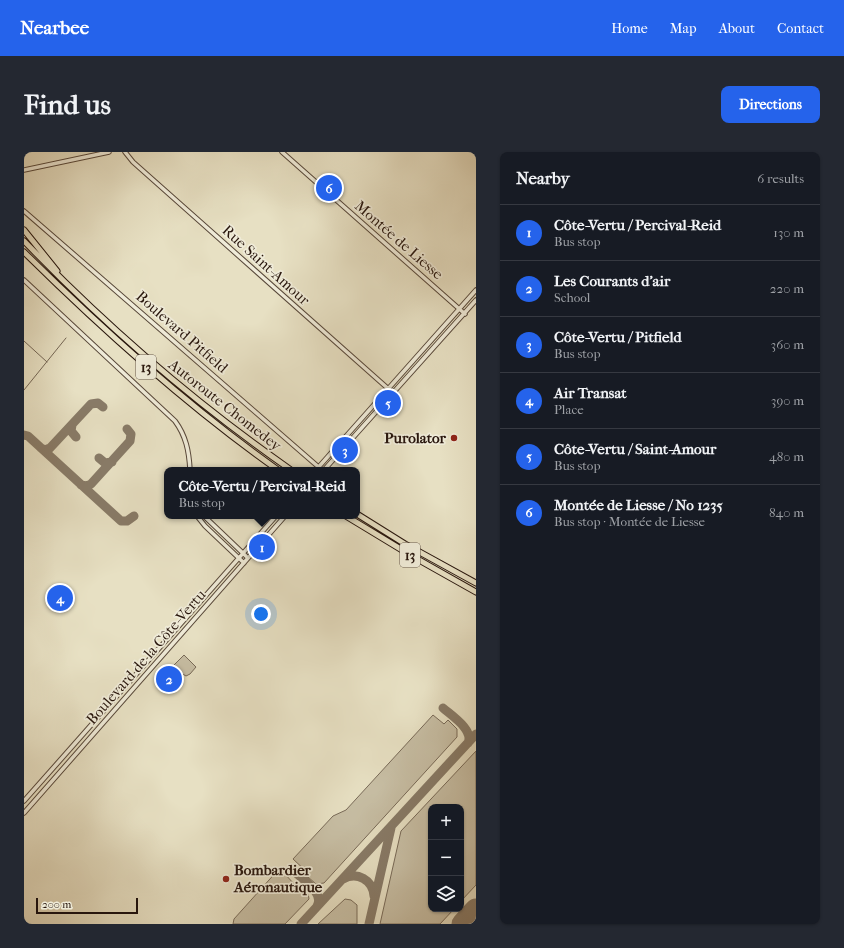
<!DOCTYPE html>
<meta charset="utf-8">
<style>
:root{--surface:#171b24;--page:#242831;--text:#f1f3f6;--muted:#9ea1a6;--line:#363941;--accent:#2563eb}
body{margin:0;font-family:"IM FELL French Canon",serif;background:var(--page);color:var(--text)}
.controls{position:absolute;right:12px;bottom:12px;display:grid;overflow:hidden;border-radius:8px;box-shadow:0 1px 3px #0004}
.controls button{width:36px;height:36px;display:grid;place-items:center;padding:0;border:0;border-bottom:1px solid var(--line);background:var(--surface);color:var(--text);font:20px sans-serif}
.scale{position:absolute;left:12px;bottom:10px;width:102px;box-sizing:border-box;padding-left:4px;border:2px solid #28160d;border-top:0;font-size:11px;line-height:14px;white-space:nowrap;color:#28160d;-webkit-text-stroke:3px #efebd8;paint-order:stroke}
.you{position:absolute;left:237px;top:462px;width:14px;height:14px;margin:-10px;border:3px solid #fff;border-radius:50%;background:#1a73e8;box-shadow:0 0 0 6px #1a73e833}
.badge{display:grid;place-items:center;width:26px;height:26px;border-radius:50%;background:var(--accent);color:#fff;font-size:13px;font-weight:700}
.pin{position:absolute;translate:-50% -50%;border:2px solid #fff;box-shadow:0 1px 4px #0006}
.popup{position:absolute;left:140px;top:315px;width:196px;height:52px;box-sizing:border-box;display:grid;place-content:center;border-radius:8px;background:var(--surface);filter:drop-shadow(0 1px 3px #0005);font-size:13px;white-space:nowrap;color:var(--muted)}
.popup b{font-size:15px;color:var(--text)}
.popup::after{content:'';position:absolute;left:50%;top:100%;margin-left:-8px;border:8px solid transparent;border-top-color:var(--surface)}
.list{margin:0;padding:0;list-style:none}
h2{display:flex;justify-content:space-between;align-items:center;height:52px;margin:0;padding:0 16px;font-size:17px}
h2 small{font-size:13px;font-weight:400;color:var(--muted)}
.list li{display:grid;grid-template-columns:26px 1fr auto;gap:12px;align-items:center;box-sizing:border-box;height:56px;padding:0 16px;border-top:1px solid var(--line)}
.list b{display:block;font-size:15px;white-space:nowrap}
.list p{margin:0;font-size:13px;white-space:nowrap;color:var(--muted)}
.list em{font-size:13px;font-style:normal;color:var(--muted)}
.icon{flex:none;width:22px;height:22px;fill:none;stroke:currentColor;stroke-width:2;stroke-linecap:round;stroke-linejoin:round}
.map{position:relative;flex:none;width:452px;height:772px;overflow:hidden;border-radius:8px}
header{display:flex;align-items:center;gap:24px;box-sizing:border-box;height:56px;padding:0 20px;background:var(--accent);color:#fff}
header strong{font-size:19px}
nav{display:flex;gap:22px;margin-inline-start:auto;font-size:14px}
.intro{display:flex;align-items:center;justify-content:space-between;box-sizing:border-box;height:96px;padding:0 24px}
h1{margin:0;font-size:28px}
.button{padding:10px 18px;border-radius:8px;background:var(--accent);color:#fff;font-size:14px;font-weight:700}
main{display:flex;gap:24px;padding:0 24px}
aside{flex:1;background:var(--surface);border-radius:8px;box-shadow:0 1px 3px #0004}
.map>svg:first-child{display:block}
.green{fill:#c7bea4;stroke:#786a58}
.lines{fill:none;stroke-linecap:round;stroke-linejoin:round}
.stream{stroke:#746655;stroke-width:1}
.taxiway{stroke:#887b68;stroke-width:9}
.runway{stroke:#887b68;stroke-width:23}
.minor-casing{stroke:#58483a;stroke-width:5.5}
.highway-casing{stroke:#28160d;stroke-width:7}
.minor{stroke:#efebd8;stroke-width:3.5}
.highway{stroke:#e7e0c3;stroke-width:5}
.poi-dot{fill:#8f2418;stroke:#efebd8;stroke-width:1.5}
.labels{text-anchor:middle;dominant-baseline:central;stroke-width:3.5;stroke-linejoin:round;paint-order:stroke}
.shield{fill:#efebd8;stroke:#64564a;stroke-width:1}
.shield-label{font-size:14px;font-weight:bold;fill:#28160d}
.street-label{font-size:15px;fill:#28160d;stroke:#efebd8}
.poi-label{font-size:15px;font-weight:bold;fill:#28160d;stroke:#efebd8;text-anchor:end}
</style>
<header>
<strong>Nearbee</strong>
<nav><a>Home</a><a>Map</a><a>About</a><a>Contact</a></nav>
</header>
<div class="intro"><h1>Find us</h1><a class="button">Directions</a></div>
<main>
<div class="map">
<svg width="452" height="772" viewBox="0 0 452 772">
<rect width="100%" height="100%" fill="#e7e0c3"/>
<filter id="stains"><feTurbulence type="fractalNoise" baseFrequency=".005" numOctaves="4"/><feColorMatrix values="0 0 0 0 .2 0 0 0 0 .09 0 0 0 0 .02 0 0 0 .5 -.17"/></filter>
<radialGradient id="worn" r=".72"><stop offset=".6" stop-color="#630" stop-opacity="0"/><stop offset="1" stop-color="#630" stop-opacity=".3"/></radialGradient>
<path class="green" d="M160,503l12,12 -6,7 -4,2 -5,-3 -4,4 -2,-1 5,-6 -5,-4 -4,2z
M409,563l11,9 4,-4 9,9v8l-133,146 -8,1 -8,-7v-4l-15,-14 40,-43 13,-6z
M452,599v134l-15,16v-94h-30v102h23l-14,15h-60l21,-93z
M254,718l5,2 13,14h4l8,7 1,6 -24,25h-52l1,-5z
M321,747l6,1 6,5v19h-39z"/>
<g class="lines">
<path class="stream" d="M0,189l23,21
M0,238l42,-52"/>
<path class="taxiway" d="M48,273l-1,6 5,6
M0,283l4,1 93,85h6l7,-5
M17,296l4,2 5,-2 41,-44 7,-1 5,4
M75,306l6,5 7,-1
M57,333l6,1 4,-2 39,-43 1,-7 -4,-5
M419,556c9,8 31,22 25,35
M270,719c8,8 31,22 23,35
M319,727c14,-8 30,1 31,17
M277,772l175,-190
M345,772l22,-96"/>
<path class="runway" d="M439,772l13,-14"/>
<defs>
<path id="minor" d="M101,0l8,10 260,231
M258,0l183,162
M0,18l85,-18
M0,59l298,259
M0,128l151,141c11,15 14,30 15,49
M292,318l160,-180
M300,318l152,-170
M173,364l8,10 39,37
M180,364l44,42
M0,649l252,-285
M0,661l261,-297"/>
<path id="highway" d="M0,78l33,41
M0,89c82,85 171,162 267,229
M0,100c80,79 162,153 254,218
M333,362l48,30 71,39
M322,364l66,40 64,36"/>
</defs>
<use href="#minor" class="minor-casing"/>
<use href="#highway" class="highway-casing"/>
<use href="#minor" class="minor"/>
<use href="#highway" class="highway"/>
</g>
<g class="poi-dot">
<circle cx="430" cy="286" r="4"/>
<circle cx="202" cy="727" r="4"/>
</g>
<g class="labels">
<g class="shield">
<rect x="112" y="203" width="20" height="24" rx="3"/>
<rect x="376" y="391" width="20" height="24" rx="3"/>
</g>
<g class="shield-label">
<text x="122" y="215">13</text>
<text x="386" y="403">13</text>
</g>
<g class="street-label">
<text transform="translate(375 88) rotate(41)">Montée de Liesse</text>
<text transform="translate(242 113) rotate(42)">Rue Saint-Amour</text>
<text transform="translate(158 180) rotate(41)">Boulevard Pitfield</text>
<text transform="translate(201 253) rotate(38)">Autoroute Chomedey</text>
<text transform="translate(122 505) rotate(-49)">Boulevard de la Côte-Vertu</text>
</g>
<g class="poi-label">
<text x="422" y="286">Purolator</text>
<text x="210" y="718" text-anchor="start">Bombardier<tspan x="210" dy="17">Aéronautique</tspan></text>
</g>
</g>
<rect width="100%" height="100%" filter="url(#stains)"/>
<rect width="100%" height="100%" fill="url(#worn)"/>
</svg>
<div class="controls">
<button>+</button>
<button>−</button>
<button><svg class="icon" aria-label="layers" viewBox="0 0 24 24"><path d="M12 4l9 5-9 5-9-5zM3 14l9 5 9-5"/></svg></button>
</div>
<div class="scale">200 m</div>
<div class="you"></div>
<div class="pin badge" style="left:238px;top:395px">1</div>
<div class="popup"><b>Côte-Vertu / Percival-Reid</b>Bus stop</div>
<div class="pin badge" style="left:145px;top:527px">2</div>
<div class="pin badge" style="left:321px;top:298px">3</div>
<div class="pin badge" style="left:36px;top:446px">4</div>
<div class="pin badge" style="left:364px;top:251px">5</div>
<div class="pin badge" style="left:305px;top:36px">6</div>
</div>
<aside>
<h2>Nearby<small>6 results</small></h2>
<ul class="list">
<li><span class="badge">1</span><div><b>Côte-Vertu / Percival-Reid</b><p>Bus stop</p></div><em>130 m</em></li>
<li><span class="badge">2</span><div><b>Les Courants d'air</b><p>School</p></div><em>220 m</em></li>
<li><span class="badge">3</span><div><b>Côte-Vertu / Pitfield</b><p>Bus stop</p></div><em>360 m</em></li>
<li><span class="badge">4</span><div><b>Air Transat</b><p>Place</p></div><em>390 m</em></li>
<li><span class="badge">5</span><div><b>Côte-Vertu / Saint-Amour</b><p>Bus stop</p></div><em>480 m</em></li>
<li><span class="badge">6</span><div><b>Montée de Liesse / No 1235</b><p>Bus stop · Montée de Liesse</p></div><em>840 m</em></li>
</ul>
</aside>
</main>
